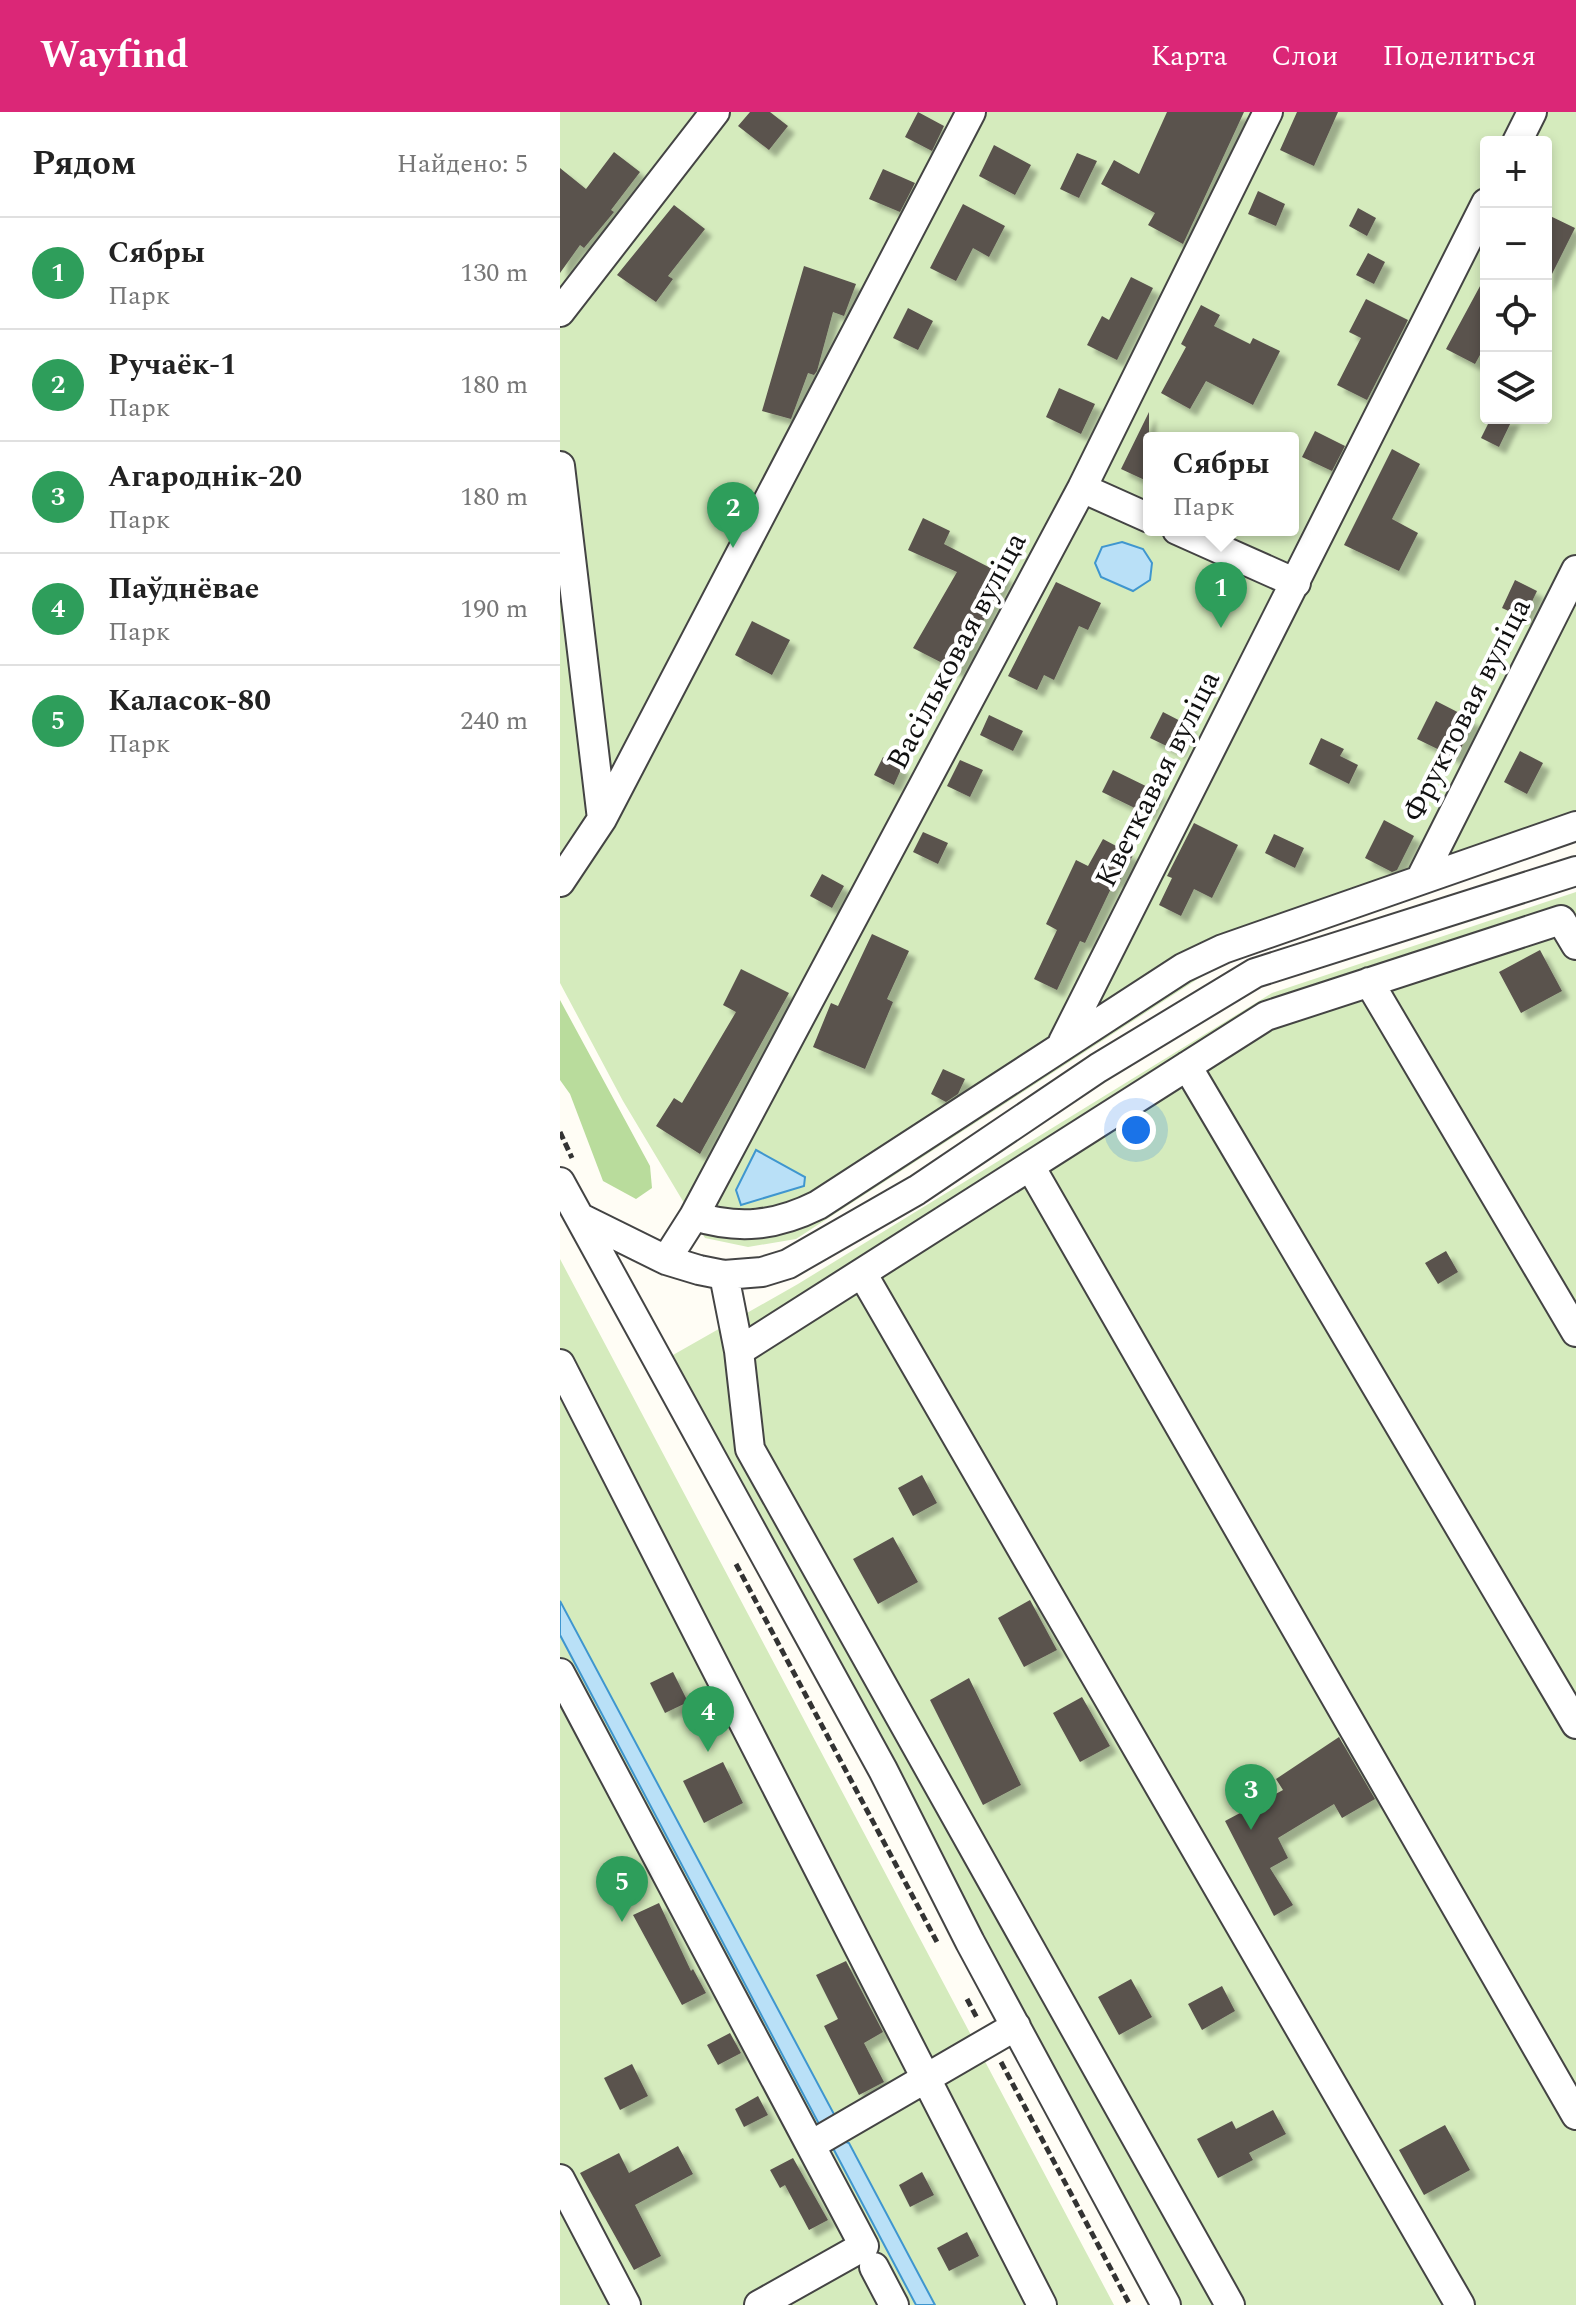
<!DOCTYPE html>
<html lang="ru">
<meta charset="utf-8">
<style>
:root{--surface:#fff;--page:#f6f6f6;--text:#222;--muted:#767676;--line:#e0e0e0;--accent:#db2777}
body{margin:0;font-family:Spectral,serif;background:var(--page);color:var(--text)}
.controls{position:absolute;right:24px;top:24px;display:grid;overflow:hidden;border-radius:8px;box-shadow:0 4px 12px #0003}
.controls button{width:72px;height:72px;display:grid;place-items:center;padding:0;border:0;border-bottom:2px solid var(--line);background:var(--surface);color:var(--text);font:40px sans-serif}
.you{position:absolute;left:576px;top:1018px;width:28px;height:28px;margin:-20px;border:6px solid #fff;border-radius:50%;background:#1a73e8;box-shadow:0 0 0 12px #1a73e833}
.badge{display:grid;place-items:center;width:52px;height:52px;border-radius:50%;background:var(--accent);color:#fff;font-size:26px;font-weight:700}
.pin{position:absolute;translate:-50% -66px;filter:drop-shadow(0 2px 4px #0008)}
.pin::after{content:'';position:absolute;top:42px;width:28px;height:24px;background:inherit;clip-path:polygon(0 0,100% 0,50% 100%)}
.popup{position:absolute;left:583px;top:320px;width:156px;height:104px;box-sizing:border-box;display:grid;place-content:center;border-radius:8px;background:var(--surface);filter:drop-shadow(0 2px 6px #0005);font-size:26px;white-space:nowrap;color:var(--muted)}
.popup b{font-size:30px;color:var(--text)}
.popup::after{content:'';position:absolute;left:50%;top:100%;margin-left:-16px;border:16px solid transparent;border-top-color:var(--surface)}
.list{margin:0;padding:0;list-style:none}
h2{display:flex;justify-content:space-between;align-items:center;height:104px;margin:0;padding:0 32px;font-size:34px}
h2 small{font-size:26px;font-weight:400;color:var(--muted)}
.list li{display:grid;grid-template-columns:52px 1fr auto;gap:24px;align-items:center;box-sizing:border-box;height:112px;padding:0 32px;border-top:2px solid var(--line)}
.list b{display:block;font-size:30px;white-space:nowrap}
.list p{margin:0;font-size:26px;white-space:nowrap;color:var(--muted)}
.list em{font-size:26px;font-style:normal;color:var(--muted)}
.icon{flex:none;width:44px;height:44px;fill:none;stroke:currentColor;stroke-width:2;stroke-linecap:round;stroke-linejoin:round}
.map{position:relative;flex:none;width:1016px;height:2193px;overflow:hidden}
header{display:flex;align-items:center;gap:48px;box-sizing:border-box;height:112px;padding:0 40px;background:var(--accent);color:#fff}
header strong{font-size:38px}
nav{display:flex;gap:44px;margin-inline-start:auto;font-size:28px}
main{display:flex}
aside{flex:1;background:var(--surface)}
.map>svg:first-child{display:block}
.green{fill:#d5ebbd;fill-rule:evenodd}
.forest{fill:#b9dc9c}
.water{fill:#b9e0f7;stroke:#3f96cf;stroke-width:2}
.building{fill:#5a524d;filter:url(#shadow)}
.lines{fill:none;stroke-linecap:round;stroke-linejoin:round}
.minor-casing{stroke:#444;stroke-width:32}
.path{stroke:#333;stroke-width:5;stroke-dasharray:8 4;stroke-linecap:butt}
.minor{stroke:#fff;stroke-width:28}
.labels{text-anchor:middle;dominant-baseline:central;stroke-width:8;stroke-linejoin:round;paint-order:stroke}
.street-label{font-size:30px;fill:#111;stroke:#fff}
</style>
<header>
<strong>Wayfind</strong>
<nav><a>Карта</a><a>Слои</a><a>Поделиться</a></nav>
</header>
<main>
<aside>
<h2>Рядом<small>Найдено: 5</small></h2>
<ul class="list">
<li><span class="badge" style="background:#2e9e5b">1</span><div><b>Сябры</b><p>Парк</p></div><em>130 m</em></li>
<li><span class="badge" style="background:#2e9e5b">2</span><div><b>Ручаёк-1</b><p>Парк</p></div><em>180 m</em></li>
<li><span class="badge" style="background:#2e9e5b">3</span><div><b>Агароднік-20</b><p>Парк</p></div><em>180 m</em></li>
<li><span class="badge" style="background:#2e9e5b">4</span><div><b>Паўднёвае</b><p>Парк</p></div><em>190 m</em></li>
<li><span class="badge" style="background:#2e9e5b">5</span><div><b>Каласок-80</b><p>Парк</p></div><em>240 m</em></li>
</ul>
</aside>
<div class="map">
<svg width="1016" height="2193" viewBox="0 0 1016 2193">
<defs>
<filter id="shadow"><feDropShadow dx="7" dy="7" stdDeviation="2" flood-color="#0004"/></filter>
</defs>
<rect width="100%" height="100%" fill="#fffdf5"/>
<path class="green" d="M0,0h1016v726l-349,122 -431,279 -48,8 -43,-9 -82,-137 -63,-118zM926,30h60v276h-60zM589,326h144v92h-144z
M1016,780v1413h-395l-508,-950 125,-71 474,-291z
M0,1147l554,1046h-554z"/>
<path class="forest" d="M0,888l90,166 2,22 -16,11 -33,-18 -33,-87 -10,-14z"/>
<path class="water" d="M562,430l21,7 9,14 -2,17 -17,11 -32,-14 -6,-14 7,-16z
M196,1038l49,27 -1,9 -63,19 -5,-15z
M0,1489l275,515 -16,8 -259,-489z
M283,2029l6,2 86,162h-19l-82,-155 1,-5z"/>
<path class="building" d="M190,0h20l18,14 -19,24 -31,-24z
M358,0l26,14 -12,25 -27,-14z
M607,0h77l-61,132 -35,-19 7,-12 -54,-29 13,-24 25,14z
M737,0h41l-24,54 -34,-16z
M434,33l37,20 -16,30 -36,-19z
M54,40l26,20 -29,38 3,2 -30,36 -4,-3 -20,28v-105l26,21z
M517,41l20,8 -18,37 -19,-9z
M323,57l32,14 -15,29 -31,-13z
M698,79l27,13 -9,22 -28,-12z
M403,92l42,22 -16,31 -16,-9 -17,33 -26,-13z
M114,93l31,24 -37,47 5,3 -17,23 -39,-27z
M798,96l18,10 -9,18 -18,-10z
M986,102l29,14 -29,58z
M808,141l17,9 -11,22 -18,-9z
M244,154l52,18 -12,32 -11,-4 -16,59 -3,4 -6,-2 -17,46 -29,-8z
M926,163v69l-11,20 -29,-15z
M571,165l22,11 -36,72 -30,-15 15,-29 7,4z
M806,187l42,21 -41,80 -30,-15 24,-47 -12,-6z
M641,193l19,10 -6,11 36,18 3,-6 27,13 -27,54 -47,-24 -16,28 -29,-16 25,-46 -5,-3z
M348,196l25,13 -15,29 -25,-12z
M499,276l36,16 -14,30 -35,-17z
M589,300v70l-28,-13z
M931,306h22l-14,29 -18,-9z
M755,319l30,15 -13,25 -30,-14z
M832,337l28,15 -28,55 26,14 -19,38 -55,-26z
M363,406l27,13 -6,13 62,32 -48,95 -45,-23 44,-76 -49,-22z
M955,468l22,11 -13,27 -22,-10z
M496,470l45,21 -13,27 -9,-4 -25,54 -10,-5 -7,15 -29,-14z
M192,509l38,19 -18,35 -37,-20z
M876,589l39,20 -19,37 -39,-19z
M603,600l27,14 -13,25 -27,-13z
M429,603l34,16 -10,20 -33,-16z
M761,626l23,11 -4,7 18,9 -9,19 -40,-20z
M960,639l23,12 -16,31 -23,-12z
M323,645l19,10 -8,18 -20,-10z
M400,648l23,10 -13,27 -23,-11z
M553,658l45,22 -11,22 -45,-22z
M824,708l30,16 -17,34 -5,2 -27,-14z
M634,711l44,22 -26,53 -18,-9 -13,27 -22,-11 13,-27 -5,-2z
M363,720l25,11 -10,21 -25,-12z
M714,722l30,14 -9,20 -30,-15z
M543,727l30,16 -14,27 -4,-2 -30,63 -5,-2 -23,49 -23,-11 23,-49 -11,-6 30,-64 12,6z
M262,762l22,12 -12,22 -22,-12z
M312,822l37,17 -22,48 6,3 -28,67 -52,-22 18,-44 7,3z
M980,838l22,41 -41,22 -22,-41z
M181,857l48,24 -89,161 -44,-28 18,-28 8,5 54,-91 -13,-7z
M383,957l22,10 -7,15 -12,8 -15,-8z
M886,1139l12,21 -20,12 -13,-21z
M362,1363l15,28 -24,13 -15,-28z
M333,1425l25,45 -40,22 -25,-45z
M470,1488l27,50 -33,17 -26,-49z
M113,1560l15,30 -23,11 -15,-30z
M409,1566l52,107 -38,20 -53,-105z
M522,1585l28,49 -30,16 -27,-49z
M779,1625l36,62 -33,19 -8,-14 -56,34 10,20 -18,10 23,37 -19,11 -49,-95 58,-31 -7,-11z
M163,1650l20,41 -39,20 -21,-42z
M99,1791l32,68 2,-2 13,24 -24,12 -49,-90z
M286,1849l37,71 -19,11 20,39 -25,13 -35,-69 14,-7 -22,-44z
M571,1867l21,38 -33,18 -21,-38z
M662,1874l13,25 -33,19 -14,-26z
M170,1921l11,20 -23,12 -11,-20z
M72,1952l16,32 -28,14 -16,-32z
M198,1984l10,19 -24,12 -9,-18z
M713,1998l13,24 -37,19 4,7 -35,18 -21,-39 35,-18 4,8z
M885,2013l25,45 -46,25 -25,-45z
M118,2034l15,28 -58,31 26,51 -27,14 -54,-97 39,-20 10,20z
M233,2046l35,62 -19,10 -24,-45 -5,3 -10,-18z
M362,2060l12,23 -24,12 -11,-22z
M407,2120l12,24 -30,15 -12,-23z"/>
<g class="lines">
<defs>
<path id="minor" d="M957,30l15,-30
M0,200l155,-200
M0,354l42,353
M522,376l67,30
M617,418l119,53
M860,768l156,-310
M0,770l42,-63 369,-707
M809,870l207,350
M503,930l423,-839
M627,954l389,658
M470,1054l546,949
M0,1070l323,588 87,172 196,363
M134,1104l388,-728 186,-376
M21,1106l85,42 33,10 25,5 38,-3 26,-8 129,-74 181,-122 157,-95 321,-102
M106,1148l28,-44c45,14 82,10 124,-11l365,-237 40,-19 353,-123
M302,1161l598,1032
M164,1163l15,76 11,98 480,856
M179,1239l527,-335 295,-96 15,25
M0,1252l482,941
M0,1561l304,573 -105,59
M251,2033l205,-119
M0,2067l66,126
M314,2155l20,38"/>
</defs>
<use href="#minor" class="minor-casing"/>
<path class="path" d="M0,1020l12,26
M176,1452l202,380
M407,1887l10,19
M441,1950l129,243"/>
<use href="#minor" class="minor"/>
</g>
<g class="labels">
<g class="street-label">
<text transform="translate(397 539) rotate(-62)">Васільковая вуліца</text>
<text transform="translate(907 598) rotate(-63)">Фруктовая вуліца</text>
<text transform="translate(598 667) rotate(-63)">Кветкавая вуліца</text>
</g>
</g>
</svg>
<div class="controls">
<button>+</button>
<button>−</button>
<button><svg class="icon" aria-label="locate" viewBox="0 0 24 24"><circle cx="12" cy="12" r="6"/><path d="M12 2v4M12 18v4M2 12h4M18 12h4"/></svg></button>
<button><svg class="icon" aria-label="layers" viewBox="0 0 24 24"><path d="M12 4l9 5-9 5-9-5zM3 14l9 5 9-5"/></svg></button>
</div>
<div class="you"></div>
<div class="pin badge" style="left:661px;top:516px;background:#2e9e5b">1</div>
<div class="popup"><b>Сябры</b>Парк</div>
<div class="pin badge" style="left:173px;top:436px;background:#2e9e5b">2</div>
<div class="pin badge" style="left:691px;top:1718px;background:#2e9e5b">3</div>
<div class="pin badge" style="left:148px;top:1640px;background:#2e9e5b">4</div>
<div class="pin badge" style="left:62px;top:1810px;background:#2e9e5b">5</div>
</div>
</main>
